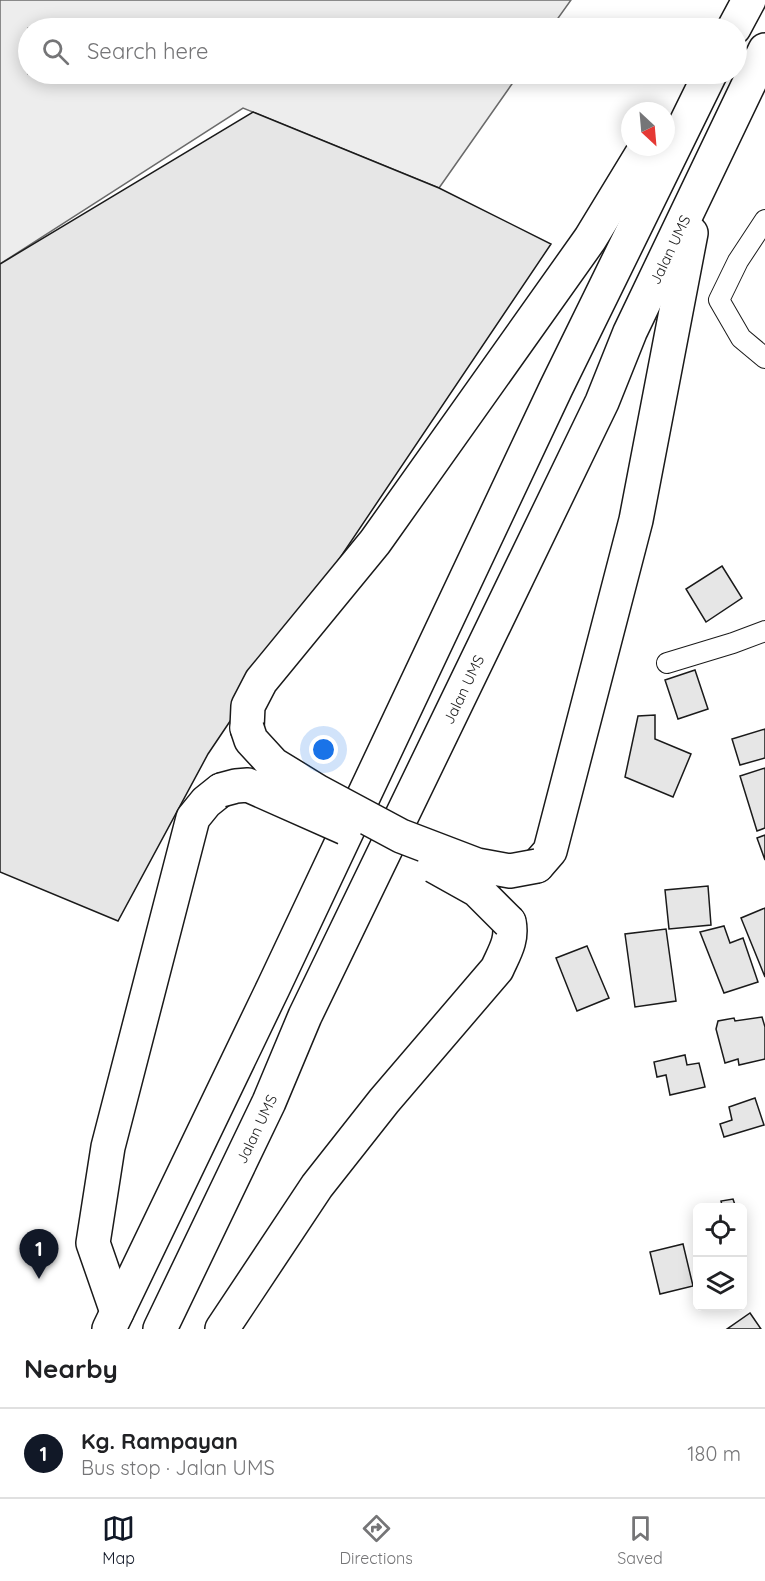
<!DOCTYPE html>
<meta charset="utf-8">
<style>
:root{--surface:#fff;--page:#f2f2f2;--text:#202124;--muted:#757577;--line:#e0e0e0;--accent:#111827}
body{margin:0;font-family:Quicksand,sans-serif;background:var(--page);color:var(--text)}
.controls{position:absolute;right:18px;bottom:18px;display:grid;overflow:hidden;border-radius:9px;box-shadow:0 3px 15px #0003}
.controls button{width:54px;height:54px;display:grid;place-items:center;padding:0;border:0;border-bottom:2px solid var(--line);background:var(--surface);color:var(--text);font:30px sans-serif}
.compass{position:absolute;left:621px;top:102px;width:54px;height:54px;border-radius:50%;background:var(--surface);box-shadow:0 3px 15px #0003;rotate:154deg}
.you{position:absolute;left:324px;top:750px;width:21px;height:21px;margin:-15px;border:4px solid #fff;border-radius:50%;background:#1a73e8;box-shadow:0 0 0 9px #1a73e833}
.badge{display:grid;place-items:center;width:39px;height:39px;border-radius:50%;background:var(--accent);color:#fff;font-size:20px;font-weight:700}
.pin{position:absolute;translate:-50% -50px;filter:drop-shadow(0 2px 3px #0008)}
.pin::after{content:'';position:absolute;top:32px;width:21px;height:18px;background:inherit;clip-path:polygon(0 0,100% 0,50% 100%)}
.list{margin:0;padding:0;list-style:none}
h2{display:flex;justify-content:space-between;align-items:center;height:78px;margin:0;padding:0 24px;font-size:26px}
h2 small{font-size:20px;font-weight:400;color:var(--muted)}
.list li{display:grid;grid-template-columns:39px 1fr auto;gap:18px;align-items:center;box-sizing:border-box;height:90px;padding:0 24px;border-top:2px solid var(--line)}
.list b{display:block;font-size:22px;white-space:nowrap}
.list p{margin:0;font-size:20px;white-space:nowrap;color:var(--muted)}
.list em{font-size:20px;font-style:normal;color:var(--muted)}
.icon{flex:none;width:33px;height:33px;fill:none;stroke:currentColor;stroke-width:2;stroke-linecap:round;stroke-linejoin:round}
.map{position:relative;flex:none;width:765px;height:1329px;overflow:hidden}
.search{position:absolute;background:var(--surface);box-shadow:0 3px 15px #0003;left:18px;right:18px;top:18px;height:66px;display:flex;align-items:center;gap:15px;box-sizing:border-box;padding:0 21px;border-radius:33px;color:var(--muted);font-size:22px}
.sheet{height:168px;background:var(--surface)}
nav{display:flex;justify-content:space-around;align-items:center;box-sizing:border-box;height:84px;border-top:2px solid var(--line);background:var(--surface);font-size:16px;color:var(--muted)}
nav a{display:grid;justify-items:center;gap:3px}
nav .on{color:var(--accent)}
.map>svg:first-child{display:block}
.green{fill:#ededed;stroke:#6a6a6a;stroke-width:1.5}
.building{fill:#e6e6e6;stroke:#1a1a1a;stroke-width:1.5}
.lines{fill:none;stroke-linecap:round;stroke-linejoin:round}
.minor-casing{stroke:#1a1a1a;stroke-width:22}
.trunk-casing{stroke:#1a1a1a;stroke-width:36}
.minor{stroke:#fff;stroke-width:20}
.trunk{stroke:#fff;stroke-width:33}
.trunk-bridge-casing{stroke:#1a1a1a;stroke-width:36;stroke-linecap:butt}
.trunk-bridge{stroke:#fff;stroke-width:33}
.labels{text-anchor:middle;dominant-baseline:central;stroke-width:4.5;stroke-linejoin:round;paint-order:stroke}
.street-label{font-size:15px;fill:#1a1a1a;stroke:#fff}
</style>
<div class="map">
<svg width="765" height="1329" viewBox="0 0 765 1329">
<rect width="100%" height="100%" fill="#fff"/>
<path class="green" d="M0,0h571l-20,28h-523v46h491l-80,114 -196,-80 -243,156z"/>
<path class="building" d="M253,112l186,76 112,56 -343,510 -90,167 -118,-49v-608z
M722,566l20,32 -36,24 -20,-33z
M695,670l13,39 -30,10 -13,-39z
M655,715v24l36,15 -18,43 -48,-20 13,-61z
M765,729v29l-25,7 -8,-26z
M765,768v60l-8,3 -17,-55z
M765,835v25l-8,-22z
M708,886l3,39 -42,4 -4,-39z
M765,908v69l-24,-59z
M724,926l6,17 13,-5 15,44 -34,11 -24,-61z
M666,929l10,72 -41,6 -10,-73z
M587,946l22,52 -32,13 -21,-53z
M762,1017l3,10v32l-26,6 -1,-6 -13,4 -9,-34 2,-8 16,-3 1,3z
M685,1055l2,10 12,-2 6,24 -35,8 -4,-20 -9,2 -3,-15z
M755,1098l9,27 -40,12 -4,-13 12,-4 -3,-13z
M733,1199l3,9h-21l7,-3 -1,-4z
M683,1244l10,42 -33,8 -10,-42z
M750,1313l11,16h-34z"/>
<g class="lines">
<defs>
<path id="minor" d="M765,220l-27,41 -19,39 22,38 24,20
M667,663l66,-20 32,-12"/>
<g id="trunk">
<path d="M734,28l15,-28"/>
<path d="M247,728l1,-22 13,-25 114,-139 215,-303 56,-92"/>
<path d="M537,866l13,-15 86,-331 55,-287"/>
<path d="M117,1312l-24,-69 15,-96 85,-329 13,-16 15,-12"/>
<path d="M109,1329l165,-343 282,-598 154,-314"/>
<path id="s1" d="M160,1329l109,-227 36,-86 297,-614 28,-70 135,-282"/>
<path d="M222,1329l95,-143 67,-85 113,-132c7,-16 16,-29 12,-47"/>
</g>
</defs>
<use href="#minor" class="minor-casing"/>
<use href="#trunk" class="trunk-casing"/>
<use href="#minor" class="minor"/>
<use href="#trunk" class="trunk"/>
<defs>
<path id="trunk-bridge" d="M247,728l4,12 22,24 44,27 84,45 76,29 33,6 27,-5
M221,790l15,-4 12,-1 97,43
M434,866l43,24 32,32"/>
</defs>
<use href="#trunk-bridge" class="trunk-bridge-casing"/>
<use href="#trunk-bridge" class="trunk-bridge"/>
</g>
<g class="labels">
<g class="street-label">
<text stroke="none"><textPath href="#s1" startOffset="1194">Jalan UMS</textPath></text>
<text stroke="none"><textPath href="#s1" startOffset="708">Jalan UMS</textPath></text>
<text stroke="none"><textPath href="#s1" startOffset="222">Jalan UMS</textPath></text>
</g>
</g>
</svg>
<div class="controls">
<button><svg class="icon" aria-label="locate" viewBox="0 0 24 24"><circle cx="12" cy="12" r="6"/><path d="M12 2v4M12 18v4M2 12h4M18 12h4"/></svg></button>
<button><svg class="icon" aria-label="layers" viewBox="0 0 24 24"><path d="M12 4l9 5-9 5-9-5zM3 14l9 5 9-5"/></svg></button>
</div>
<svg class="compass" viewBox="-18 -18 36 36"><path d="M0-13l5 13h-10z" fill="#e53935"/><path d="M0 13l5-13h-10z" fill="#757577"/></svg>
<div class="you"></div>
<div class="pin badge" style="left:39px;top:1279px">1</div>
<div class="search"><svg class="icon" aria-label="search" viewBox="0 0 24 24"><circle cx="10" cy="10" r="6"/><path d="M15 15l6 6"/></svg>Search here</div>
</div>
<section class="sheet">
<h2>Nearby<small></small></h2>
<ul class="list">
<li><span class="badge">1</span><div><b>Kg. Rampayan</b><p>Bus stop · Jalan UMS</p></div><em>180 m</em></li>
</ul>
</section>
<nav>
<a class="on"><svg class="icon" aria-label="map" viewBox="0 0 24 24"><path d="M3 6l6-2 6 2 6-2v14l-6 2-6-2-6 2zM9 4v14M15 6v14"/></svg>Map</a>
<a><svg class="icon" aria-label="directions" viewBox="0 0 24 24"><path d="M12 3l9 9-9 9-9-9zM9 14v-3h6M13 9l2 2-2 2"/></svg>Directions</a>
<a><svg class="icon" aria-label="saved" viewBox="0 0 24 24"><path d="M7 4h10v16l-5-4-5 4z"/></svg>Saved</a>
</nav>
